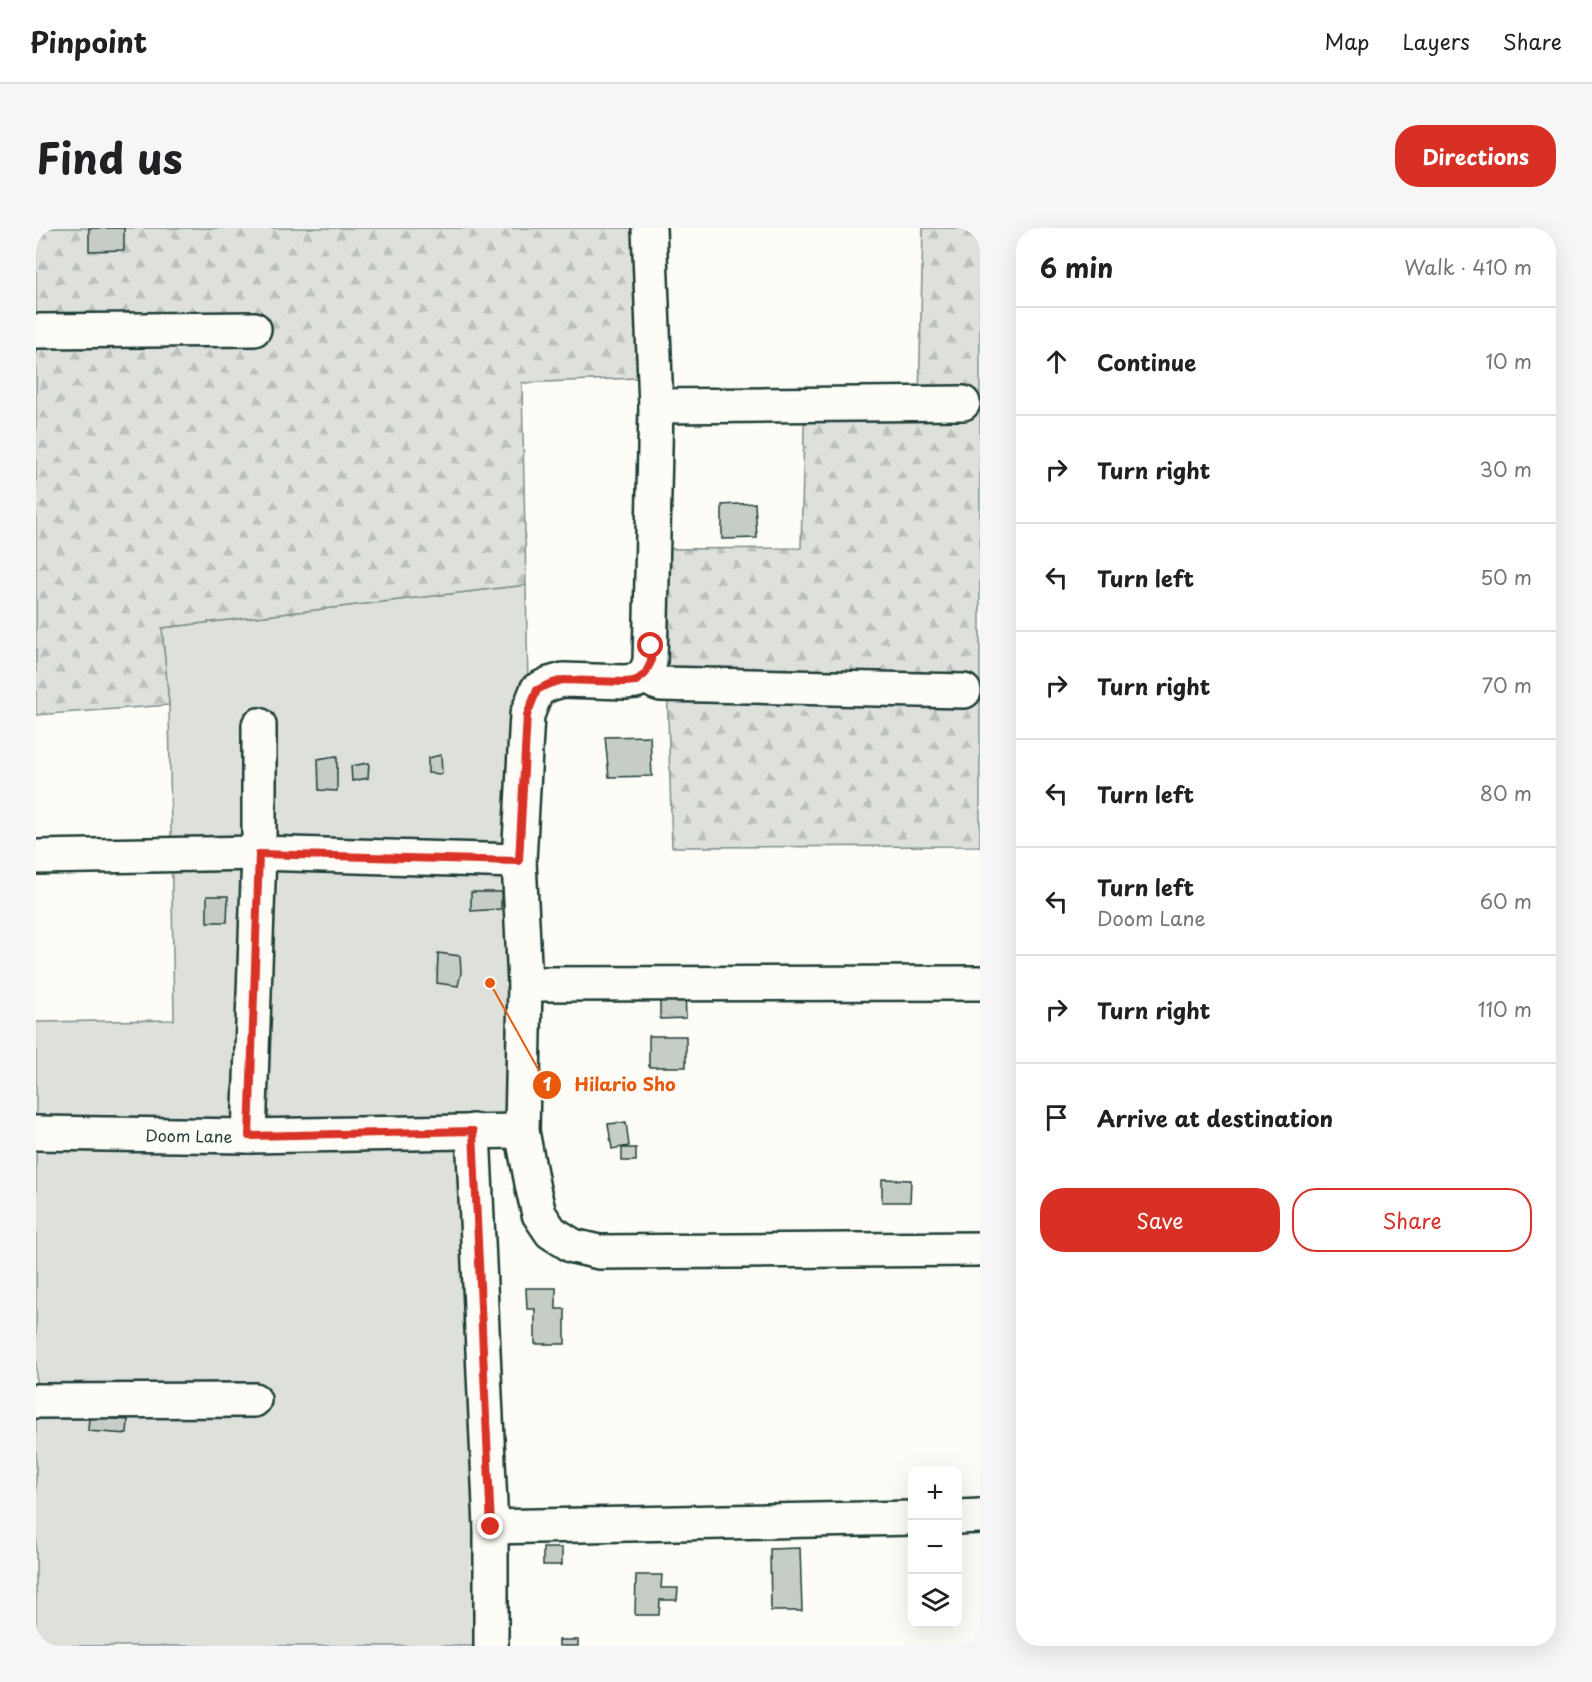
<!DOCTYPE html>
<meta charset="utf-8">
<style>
:root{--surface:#fff;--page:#f6f6f6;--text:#202124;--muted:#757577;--line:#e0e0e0;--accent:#d93025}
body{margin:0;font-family:"Playpen Sans",sans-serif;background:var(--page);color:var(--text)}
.controls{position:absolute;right:18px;bottom:18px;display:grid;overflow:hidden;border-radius:12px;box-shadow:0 6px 24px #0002}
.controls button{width:54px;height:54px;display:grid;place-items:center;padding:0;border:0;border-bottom:2px solid var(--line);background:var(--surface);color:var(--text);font:30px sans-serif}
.stop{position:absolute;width:18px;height:18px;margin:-14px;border:4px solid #d93025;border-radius:50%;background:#fff}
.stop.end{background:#d93025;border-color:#fff;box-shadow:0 2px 6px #0008}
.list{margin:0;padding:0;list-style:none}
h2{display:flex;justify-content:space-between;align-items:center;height:78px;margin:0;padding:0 24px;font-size:26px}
h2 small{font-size:20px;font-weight:400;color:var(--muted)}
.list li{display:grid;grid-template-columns:39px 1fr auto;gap:18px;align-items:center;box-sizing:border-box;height:108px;padding:0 24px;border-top:2px solid var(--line)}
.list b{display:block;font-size:22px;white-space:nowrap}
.list p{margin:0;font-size:20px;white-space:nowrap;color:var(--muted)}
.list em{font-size:20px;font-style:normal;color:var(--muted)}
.actions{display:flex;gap:12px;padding:18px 24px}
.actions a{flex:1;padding:14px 0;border:2px solid var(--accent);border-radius:24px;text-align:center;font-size:21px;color:var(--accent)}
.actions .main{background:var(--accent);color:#fff}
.icon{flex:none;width:33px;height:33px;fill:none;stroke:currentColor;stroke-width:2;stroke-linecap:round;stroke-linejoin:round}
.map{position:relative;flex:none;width:944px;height:1418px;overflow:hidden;border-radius:24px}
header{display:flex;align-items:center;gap:36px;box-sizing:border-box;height:84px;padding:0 30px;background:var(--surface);border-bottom:2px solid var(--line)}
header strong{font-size:28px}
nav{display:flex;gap:33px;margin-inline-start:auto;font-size:21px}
.intro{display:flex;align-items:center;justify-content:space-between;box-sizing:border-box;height:144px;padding:0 36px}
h1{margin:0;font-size:42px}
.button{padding:15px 27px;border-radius:24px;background:var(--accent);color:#fff;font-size:21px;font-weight:700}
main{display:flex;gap:36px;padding:0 36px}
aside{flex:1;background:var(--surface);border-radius:24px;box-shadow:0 6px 24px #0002}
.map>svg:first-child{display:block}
.grass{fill:#dde0db;stroke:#7e8e88;stroke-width:1.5}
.forest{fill:url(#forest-firs);stroke:#7e8e88;stroke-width:1.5}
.building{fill:#c6cdc7;stroke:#1f3d34;stroke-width:1.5}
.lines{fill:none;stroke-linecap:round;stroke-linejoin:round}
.minor-casing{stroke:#1f3d34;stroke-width:38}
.minor{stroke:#fdfcf7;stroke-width:33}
.route{stroke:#d93025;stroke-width:8}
.labels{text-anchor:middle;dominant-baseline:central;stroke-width:6;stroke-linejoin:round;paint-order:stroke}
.street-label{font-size:16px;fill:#1f3d34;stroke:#fdfcf7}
.leader{fill:none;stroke:#e8590c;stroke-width:2}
.callout-dot{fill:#e8590c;stroke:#fdfcf7;stroke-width:2}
.mark-label{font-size:18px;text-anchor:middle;font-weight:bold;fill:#fff}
.callout-label{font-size:18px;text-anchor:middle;font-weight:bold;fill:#e8590c;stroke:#fdfcf7;stroke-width:6;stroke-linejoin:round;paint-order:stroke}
</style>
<header>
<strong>Pinpoint</strong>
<nav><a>Map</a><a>Layers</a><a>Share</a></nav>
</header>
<div class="intro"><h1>Find us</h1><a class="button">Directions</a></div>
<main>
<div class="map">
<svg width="944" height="1418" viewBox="0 0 944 1418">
<defs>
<pattern id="forest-firs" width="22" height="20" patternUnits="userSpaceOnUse" patternTransform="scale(1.5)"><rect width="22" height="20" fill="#dde0db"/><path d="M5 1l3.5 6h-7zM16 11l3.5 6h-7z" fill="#bdc1bd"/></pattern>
</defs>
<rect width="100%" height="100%" fill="#fdfcf7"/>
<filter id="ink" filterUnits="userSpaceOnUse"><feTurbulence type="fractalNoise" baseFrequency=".0167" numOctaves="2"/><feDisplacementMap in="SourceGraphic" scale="12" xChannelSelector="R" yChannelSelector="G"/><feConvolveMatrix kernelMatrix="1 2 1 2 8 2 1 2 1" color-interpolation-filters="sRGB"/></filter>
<g filter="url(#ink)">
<path class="grass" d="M490,357l11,547 -57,-7 5,521h-449v-624l138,-2 -5,-315 -7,-77z"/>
<path class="forest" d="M0,0h621l3,149 -138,6 4,202 -364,43 7,77 -133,10z
M887,0h57v618l-308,1 -9,-298 138,-1 4,-155 114,6z"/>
<path class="building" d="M53,0h35v22l-35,1z
M719,275l2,35 -35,1v-34z
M614,508l2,40 -43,1 -4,-40z
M405,527l1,19 -14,-1v-15z
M301,528v35l-18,-1 -1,-31z
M333,535l-1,15 -16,3 -1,-15z
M435,664h30v17l-30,2z
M171,668h21l-1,26h-20z
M402,725l22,3 1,17 -3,13 -21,-3z
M649,760l1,30 -26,1v-30z
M613,808h37v31h-37z
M590,894l3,24 -17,3 -4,-25z
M586,920h14v13h-14z
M846,951l29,1 -1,22h-28z
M490,1060h30v21h9v35h-30v-35h-8z
M53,1189l39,3 -1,14 -39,-3z
M507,1320h19v17h-19z
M764,1320l2,63h-31l-1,-62z
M600,1347h26l-1,13h17l-1,12h-17l-1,15h-24z
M523,1412h19v6h-19z"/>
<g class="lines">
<defs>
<g id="minor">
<path d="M613,0l7,178 -6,256 -5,12 -9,7 -11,1 -62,-2 -14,4 -12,6 -10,25 -8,146 6,123 -3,147 11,58 6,25 12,18 22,14 26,6 381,-3"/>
<path d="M0,103l218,-2"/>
<path d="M620,178l307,-3"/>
<path d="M609,446l10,8 6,2 303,7"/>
<path d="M0,629l223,-4 260,8"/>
<path d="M489,756l455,-1"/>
<path d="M437,903l18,396v119"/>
<path id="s1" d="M0,905l213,3 273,-5"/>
<path d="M213,908l10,-283v-128"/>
<path d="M0,1173l218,-1"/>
<path d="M921,1289l23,-1"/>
<path d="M455,1299l421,-9"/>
</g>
</defs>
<use href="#minor" class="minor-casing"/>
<use href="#minor" class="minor"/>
</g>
</g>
<g class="lines" filter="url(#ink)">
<path class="route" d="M455,1299l-18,-396 -224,5 10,-282 260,7 8,-146 10,-25 12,-6 14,-4 62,2 11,-1 9,-7 6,-12v-16"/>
</g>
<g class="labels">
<g class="street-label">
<text stroke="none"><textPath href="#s1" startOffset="153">Doom Lane</textPath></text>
</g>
</g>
<path class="leader" d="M454 755L511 857"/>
<g class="callout-dot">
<circle cx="454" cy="755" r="6"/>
<circle cx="511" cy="857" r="15"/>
</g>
<g class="mark-label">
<text x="511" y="863">1</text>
</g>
<g class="callout-label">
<text x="589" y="863">Hilario Sho</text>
</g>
</svg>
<div class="controls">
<button>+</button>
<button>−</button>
<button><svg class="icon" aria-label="layers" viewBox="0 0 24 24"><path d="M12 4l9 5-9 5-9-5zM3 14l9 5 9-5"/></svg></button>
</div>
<div class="stop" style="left:615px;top:418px"></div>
<div class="stop end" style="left:455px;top:1299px"></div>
</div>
<aside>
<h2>6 min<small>Walk · 410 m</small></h2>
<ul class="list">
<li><svg class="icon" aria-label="ahead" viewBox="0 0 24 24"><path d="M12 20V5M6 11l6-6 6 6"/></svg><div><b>Continue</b></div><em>10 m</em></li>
<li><svg class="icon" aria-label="right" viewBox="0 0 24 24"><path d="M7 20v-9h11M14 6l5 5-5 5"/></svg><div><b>Turn right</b></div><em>30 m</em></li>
<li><svg class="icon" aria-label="left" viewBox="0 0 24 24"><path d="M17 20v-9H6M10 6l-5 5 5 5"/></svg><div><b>Turn left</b></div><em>50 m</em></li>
<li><svg class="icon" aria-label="right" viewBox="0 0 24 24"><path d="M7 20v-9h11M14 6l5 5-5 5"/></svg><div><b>Turn right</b></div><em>70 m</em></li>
<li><svg class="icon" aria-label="left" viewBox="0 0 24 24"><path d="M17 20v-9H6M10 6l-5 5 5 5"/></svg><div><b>Turn left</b></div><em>80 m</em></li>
<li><svg class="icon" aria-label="left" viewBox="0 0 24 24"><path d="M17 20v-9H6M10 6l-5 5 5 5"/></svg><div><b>Turn left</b><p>Doom Lane</p></div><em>60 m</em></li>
<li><svg class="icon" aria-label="right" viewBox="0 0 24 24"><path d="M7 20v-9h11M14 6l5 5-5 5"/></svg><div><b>Turn right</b></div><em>110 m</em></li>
<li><svg class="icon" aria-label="arrive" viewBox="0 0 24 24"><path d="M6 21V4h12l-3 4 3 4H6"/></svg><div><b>Arrive at destination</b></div></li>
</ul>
<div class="actions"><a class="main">Save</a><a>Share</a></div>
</aside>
</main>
